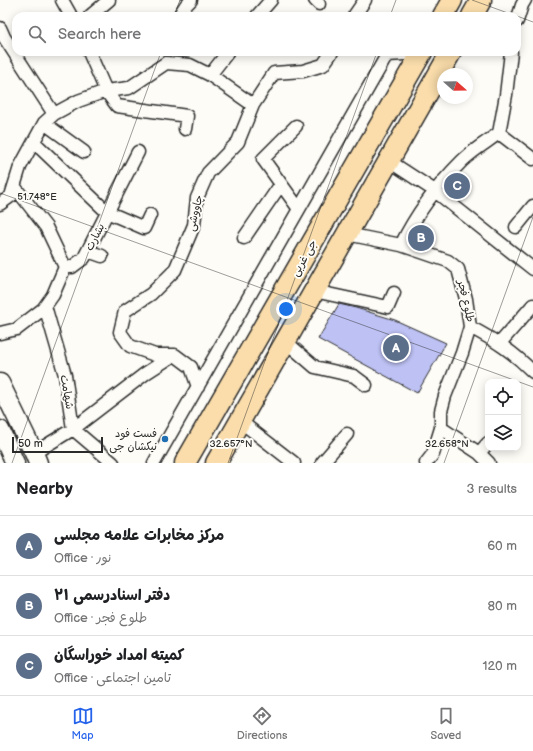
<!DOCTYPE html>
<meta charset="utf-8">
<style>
:root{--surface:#fff;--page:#f6f6f6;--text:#202124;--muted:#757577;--line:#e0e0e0;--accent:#2563eb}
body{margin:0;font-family:"Balsamiq Sans","Playpen Sans Arabic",sans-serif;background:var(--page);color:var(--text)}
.controls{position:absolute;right:12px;bottom:12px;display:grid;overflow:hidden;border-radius:8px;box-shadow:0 2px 10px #0003}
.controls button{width:36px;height:36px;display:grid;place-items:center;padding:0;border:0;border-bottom:1px solid var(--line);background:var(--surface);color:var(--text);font:20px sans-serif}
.compass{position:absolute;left:437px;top:68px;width:36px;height:36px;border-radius:50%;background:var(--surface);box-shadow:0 2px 10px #0003;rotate:110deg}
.scale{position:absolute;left:12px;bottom:10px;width:91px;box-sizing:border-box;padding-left:4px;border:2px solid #2b2b2b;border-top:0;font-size:11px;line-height:14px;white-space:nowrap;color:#2b2b2b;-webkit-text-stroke:3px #fdfcf7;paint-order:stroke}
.you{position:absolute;left:286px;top:309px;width:14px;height:14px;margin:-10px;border:3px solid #fff;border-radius:50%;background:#1a73e8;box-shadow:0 0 0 6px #1a73e833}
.badge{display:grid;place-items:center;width:26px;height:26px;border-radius:50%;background:var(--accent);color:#fff;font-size:13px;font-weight:700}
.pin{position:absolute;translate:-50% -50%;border:2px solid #fff;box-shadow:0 1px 4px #0006}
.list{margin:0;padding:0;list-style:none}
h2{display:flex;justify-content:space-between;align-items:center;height:52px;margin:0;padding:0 16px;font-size:17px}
h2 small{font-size:13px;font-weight:400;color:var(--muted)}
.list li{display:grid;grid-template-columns:26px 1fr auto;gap:12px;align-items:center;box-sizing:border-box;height:60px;padding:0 16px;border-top:1px solid var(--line)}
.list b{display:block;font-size:15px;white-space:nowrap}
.list p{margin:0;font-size:13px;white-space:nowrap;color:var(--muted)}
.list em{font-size:13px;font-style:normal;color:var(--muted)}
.icon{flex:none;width:22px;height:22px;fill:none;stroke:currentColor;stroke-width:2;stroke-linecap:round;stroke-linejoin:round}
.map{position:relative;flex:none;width:533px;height:463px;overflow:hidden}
.search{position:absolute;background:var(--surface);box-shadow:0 2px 10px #0003;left:12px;right:12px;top:12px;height:44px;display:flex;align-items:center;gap:10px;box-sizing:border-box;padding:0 14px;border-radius:12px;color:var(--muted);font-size:15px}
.sheet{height:232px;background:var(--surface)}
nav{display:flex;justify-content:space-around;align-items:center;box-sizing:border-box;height:56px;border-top:1px solid var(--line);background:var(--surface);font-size:11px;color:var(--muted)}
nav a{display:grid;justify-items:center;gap:2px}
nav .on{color:var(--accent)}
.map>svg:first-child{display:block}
.building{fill:#bdc1f3;stroke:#2b2b2b}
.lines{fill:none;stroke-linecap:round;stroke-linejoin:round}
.minor-casing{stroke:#2b2b2b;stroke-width:15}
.secondary-casing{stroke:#2b2b2b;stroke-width:21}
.primary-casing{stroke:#2b2b2b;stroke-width:23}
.minor{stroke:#fdfcf7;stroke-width:12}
.secondary{stroke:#fdfcf7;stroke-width:18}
.primary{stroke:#faddab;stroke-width:20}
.ticks{fill:none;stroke:#2b2b2b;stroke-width:1;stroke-opacity:0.45}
.poi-dot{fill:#1f6fb2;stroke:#fdfcf7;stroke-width:1.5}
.labels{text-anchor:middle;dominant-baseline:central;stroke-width:4;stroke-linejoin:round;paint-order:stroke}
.street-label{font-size:11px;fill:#2b2b2b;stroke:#fdfcf7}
.poi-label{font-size:11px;fill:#2b2b2b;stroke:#fdfcf7;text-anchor:end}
.ticks-label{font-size:10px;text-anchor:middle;fill:#2b2b2b;stroke:#fdfcf7;stroke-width:4;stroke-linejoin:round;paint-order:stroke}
</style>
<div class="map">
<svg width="533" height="463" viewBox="0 0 533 463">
<rect width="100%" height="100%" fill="#fdfcf7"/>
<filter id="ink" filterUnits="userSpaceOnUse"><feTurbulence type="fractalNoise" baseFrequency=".025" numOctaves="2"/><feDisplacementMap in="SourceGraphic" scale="8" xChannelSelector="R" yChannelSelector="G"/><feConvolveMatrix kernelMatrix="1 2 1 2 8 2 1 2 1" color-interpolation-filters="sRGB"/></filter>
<g filter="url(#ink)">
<path class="building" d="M339,304l17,4 39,12 51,23 -29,50 -99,-54z"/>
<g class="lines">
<defs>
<path id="minor" d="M62,0l9,16
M315,0l4,4
M90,16l19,-16
M179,16l7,-11 5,-5
M257,16l14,-16
M354,16l11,-16
M517,21l5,-16 3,-5
M0,28l4,9 50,77
M89,52l17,39 11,15 70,10 -2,13
M210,75l18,-23
M44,123l40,29
M296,126l-33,33 36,50
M499,133l34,26
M34,142l73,70 37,16 6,-13
M389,161l46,30 98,78
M14,186l32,41 19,40
M0,204l11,-8 9,-29 24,-44 10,-9 24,-13 28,-10 23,-3 37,-25 24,2 20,10 43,30
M516,227l17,-21
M347,234l54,11 47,16 10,8 8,30 4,28c26,14 42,24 63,45
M244,238l37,-54
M401,245c15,-31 37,-60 61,-84 11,-11 25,-19 37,-28l7,-38 5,-43
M88,251l14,5
M65,267h7l12,-9 54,-106
M314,291l74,16 6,-14
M45,306l20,69 8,54 40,34
M0,333l17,-4 26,-20 10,-14 12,-28
M285,341l30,26 39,9 12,9
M500,343l33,-38
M198,387l-7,-20 -16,-12h-20l-25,-9 -10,-14 5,-21 26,-17 24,-24 19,-45 3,-27 11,-25 30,-31 15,-37 21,-32 29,-2 20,-6 9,-13
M240,421l54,42
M441,428l38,25 10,10
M34,453l39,-24 73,-56 28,-18
M479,453l9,-10
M154,463l233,-408 34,-2
M322,463l25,-29
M426,463l7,-9 8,-26v-17l4,-15 17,-43 8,-26"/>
<path id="secondary" d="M0,383l34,70 4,10
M0,430l15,33"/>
<path id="primary" d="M443,16l9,-16
M472,16l9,-16
M185,463l237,-411
M216,463l235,-411"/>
</defs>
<use href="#minor" class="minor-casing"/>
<use href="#secondary" class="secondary-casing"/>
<use href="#primary" class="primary-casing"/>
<use href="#minor" class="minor"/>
<use href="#secondary" class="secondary"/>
<use href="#primary" class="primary"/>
</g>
</g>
<path class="ticks" d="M472,0l44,16M174,16l6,-16M390,16l6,-16M517,16l16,6M0,193l533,194M12,463l149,-411M228,463l149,-411M444,463l89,-246"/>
<circle class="poi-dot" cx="165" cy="439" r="4"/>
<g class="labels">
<g class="street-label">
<text transform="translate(195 213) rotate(-76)">چاووشی</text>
<text transform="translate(95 237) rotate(-63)">بشارت</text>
<text transform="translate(304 258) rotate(-60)">جی غربی</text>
<text transform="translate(466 301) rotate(77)">طلوع فجر</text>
<text transform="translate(67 392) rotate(80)">شهامت</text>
</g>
<g class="poi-label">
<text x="157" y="433">فست فود<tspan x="157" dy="13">نیکشان جی</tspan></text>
</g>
</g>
<g class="ticks-label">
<text x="37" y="200">51.748°E</text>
<text x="231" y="447">32.657°N</text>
<text x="447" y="447">32.658°N</text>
</g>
</svg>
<div class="controls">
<button><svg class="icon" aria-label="locate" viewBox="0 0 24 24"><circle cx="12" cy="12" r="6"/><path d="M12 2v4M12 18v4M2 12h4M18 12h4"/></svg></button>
<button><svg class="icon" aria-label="layers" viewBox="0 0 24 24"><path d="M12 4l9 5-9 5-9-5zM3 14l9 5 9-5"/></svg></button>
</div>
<svg class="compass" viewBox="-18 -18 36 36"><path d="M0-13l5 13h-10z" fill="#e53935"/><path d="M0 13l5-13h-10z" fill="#757577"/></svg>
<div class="scale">50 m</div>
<div class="you"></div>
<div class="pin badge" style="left:396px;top:348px;background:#5c6f8a">A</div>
<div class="pin badge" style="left:421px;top:238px;background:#5c6f8a">B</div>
<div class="pin badge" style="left:457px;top:186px;background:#5c6f8a">C</div>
<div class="search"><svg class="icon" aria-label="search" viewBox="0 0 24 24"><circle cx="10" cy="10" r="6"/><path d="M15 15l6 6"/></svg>Search here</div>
</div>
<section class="sheet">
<h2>Nearby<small>3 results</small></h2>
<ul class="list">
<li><span class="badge" style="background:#5c6f8a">A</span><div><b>مرکز مخابرات علامه مجلسی</b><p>Office · نور</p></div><em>60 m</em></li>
<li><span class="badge" style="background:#5c6f8a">B</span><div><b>دفتر اسنادرسمی ۲۱</b><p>Office · طلوع فجر</p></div><em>80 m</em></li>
<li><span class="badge" style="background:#5c6f8a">C</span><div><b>کمیته امداد خوراسگان</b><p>Office · تامین اجتماعی</p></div><em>120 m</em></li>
</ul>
</section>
<nav>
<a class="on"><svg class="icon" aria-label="map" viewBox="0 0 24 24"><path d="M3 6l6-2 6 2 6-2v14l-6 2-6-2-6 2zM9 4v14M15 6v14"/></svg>Map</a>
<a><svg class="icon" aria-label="directions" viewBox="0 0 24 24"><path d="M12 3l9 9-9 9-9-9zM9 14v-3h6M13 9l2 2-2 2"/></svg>Directions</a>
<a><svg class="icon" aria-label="saved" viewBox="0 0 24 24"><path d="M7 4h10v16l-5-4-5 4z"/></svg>Saved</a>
</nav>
